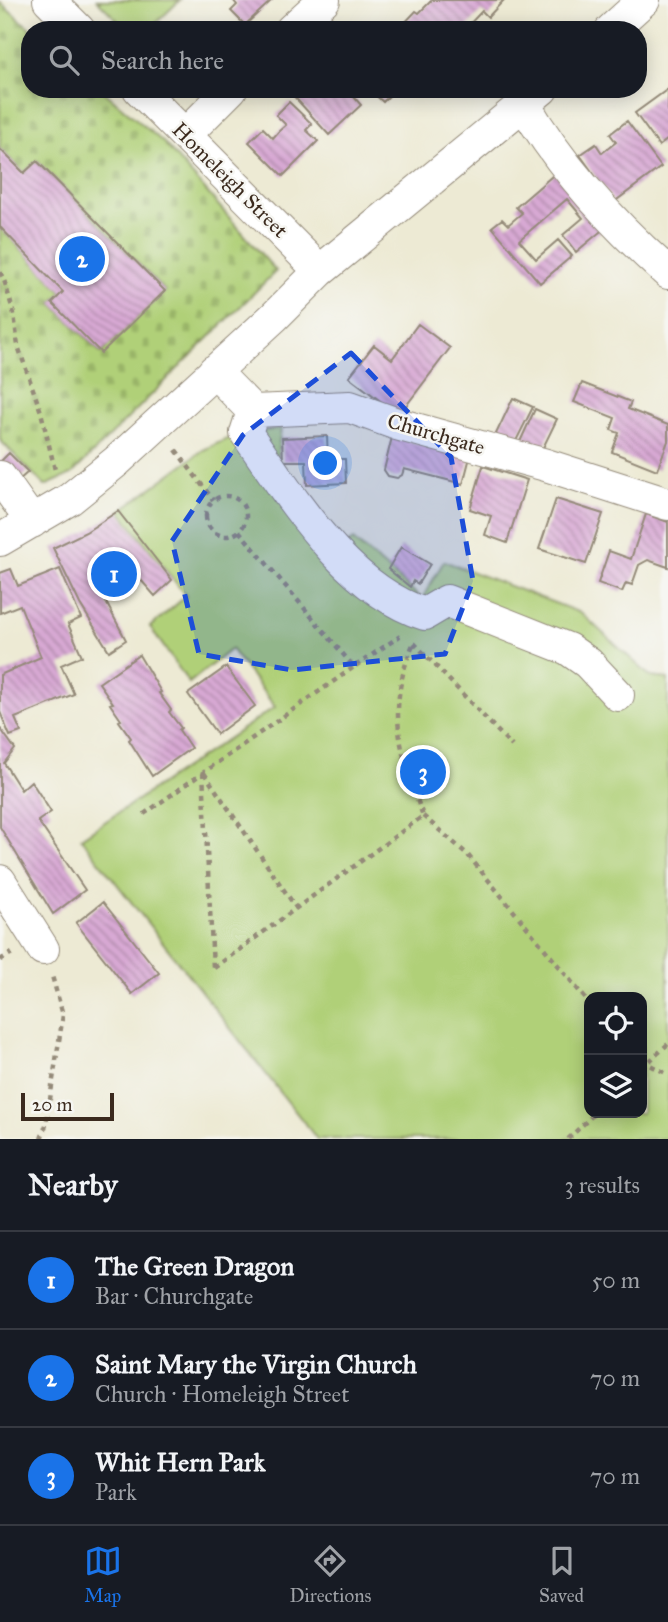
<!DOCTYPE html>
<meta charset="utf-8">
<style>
:root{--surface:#171b24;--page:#20242c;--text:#f1f3f6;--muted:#9ea1a6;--line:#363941;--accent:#1a73e8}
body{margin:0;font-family:"IM FELL Great Primer",serif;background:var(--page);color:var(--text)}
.controls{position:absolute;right:21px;bottom:21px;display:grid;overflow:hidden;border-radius:14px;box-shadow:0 4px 18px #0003}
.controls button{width:63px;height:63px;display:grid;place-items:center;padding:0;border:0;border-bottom:2px solid var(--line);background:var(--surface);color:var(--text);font:35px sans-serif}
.scale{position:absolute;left:21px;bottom:18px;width:93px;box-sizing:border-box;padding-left:7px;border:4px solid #3b2a1e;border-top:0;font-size:19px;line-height:24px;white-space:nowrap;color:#3b2a1e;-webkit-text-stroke:5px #f6f6f2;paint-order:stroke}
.you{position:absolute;left:326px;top:464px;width:24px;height:24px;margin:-18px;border:5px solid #fff;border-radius:50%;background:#1a73e8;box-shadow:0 0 0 10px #1a73e833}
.badge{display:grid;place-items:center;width:46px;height:46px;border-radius:50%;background:var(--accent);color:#fff;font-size:23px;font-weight:700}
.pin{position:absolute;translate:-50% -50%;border:4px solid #fff;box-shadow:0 2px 7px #0006}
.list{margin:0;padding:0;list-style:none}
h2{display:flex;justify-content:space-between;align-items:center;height:91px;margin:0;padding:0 28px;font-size:30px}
h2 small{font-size:23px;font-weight:400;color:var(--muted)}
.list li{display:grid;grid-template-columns:46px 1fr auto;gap:21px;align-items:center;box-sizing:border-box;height:98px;padding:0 28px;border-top:2px solid var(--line)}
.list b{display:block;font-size:26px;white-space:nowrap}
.list p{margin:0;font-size:23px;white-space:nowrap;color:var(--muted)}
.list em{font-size:23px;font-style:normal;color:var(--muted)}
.icon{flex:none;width:38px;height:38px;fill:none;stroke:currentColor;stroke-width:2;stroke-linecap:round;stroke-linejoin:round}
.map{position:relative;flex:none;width:668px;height:1139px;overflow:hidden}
.search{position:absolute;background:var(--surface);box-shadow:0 4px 18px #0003;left:21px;right:21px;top:21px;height:77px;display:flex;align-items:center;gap:18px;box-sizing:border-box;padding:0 24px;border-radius:28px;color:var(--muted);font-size:26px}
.sheet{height:385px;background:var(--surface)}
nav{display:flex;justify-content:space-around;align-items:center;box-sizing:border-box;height:98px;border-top:2px solid var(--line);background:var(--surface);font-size:19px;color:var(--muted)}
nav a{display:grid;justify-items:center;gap:4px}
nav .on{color:var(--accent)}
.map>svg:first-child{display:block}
.cemetery{fill:url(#cemetery-stones);stroke:#767d4b;stroke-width:2}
.green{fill:#b0d078;stroke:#767d4b;stroke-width:2;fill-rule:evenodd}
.building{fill:url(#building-back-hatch)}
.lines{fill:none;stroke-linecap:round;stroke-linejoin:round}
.minor-casing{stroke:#948a79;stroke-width:34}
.path{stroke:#948a79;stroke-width:4.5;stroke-dasharray:5 5;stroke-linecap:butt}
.minor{stroke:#fff;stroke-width:32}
.marked{fill:#1d4ed8;fill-opacity:0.2;stroke:#1d4ed8;stroke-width:5;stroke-dasharray:14 9;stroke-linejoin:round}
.labels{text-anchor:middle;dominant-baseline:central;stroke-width:5;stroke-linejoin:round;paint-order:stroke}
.street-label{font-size:21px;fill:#3b2a1e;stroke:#f6f6f2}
</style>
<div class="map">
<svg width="668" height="1139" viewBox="0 0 668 1139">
<defs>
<pattern id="cemetery-stones" width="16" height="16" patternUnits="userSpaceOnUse" patternTransform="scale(1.75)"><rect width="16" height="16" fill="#b0d078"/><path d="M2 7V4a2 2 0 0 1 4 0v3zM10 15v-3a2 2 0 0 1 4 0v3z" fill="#98b367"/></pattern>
<pattern id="building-back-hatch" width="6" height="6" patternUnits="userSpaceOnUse" patternTransform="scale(1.75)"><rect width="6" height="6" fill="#d8a9d4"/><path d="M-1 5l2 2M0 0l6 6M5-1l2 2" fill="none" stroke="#b08aab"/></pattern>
</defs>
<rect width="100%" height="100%" fill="#f6f6f2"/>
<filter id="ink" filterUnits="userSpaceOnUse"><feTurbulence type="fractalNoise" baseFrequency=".0143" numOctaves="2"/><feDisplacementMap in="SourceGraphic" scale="14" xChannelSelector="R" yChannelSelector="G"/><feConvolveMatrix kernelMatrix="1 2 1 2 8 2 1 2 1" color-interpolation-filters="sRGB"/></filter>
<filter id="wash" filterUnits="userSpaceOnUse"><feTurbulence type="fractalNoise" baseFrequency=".00686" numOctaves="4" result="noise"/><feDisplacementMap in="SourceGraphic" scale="28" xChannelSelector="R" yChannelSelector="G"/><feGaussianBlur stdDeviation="1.57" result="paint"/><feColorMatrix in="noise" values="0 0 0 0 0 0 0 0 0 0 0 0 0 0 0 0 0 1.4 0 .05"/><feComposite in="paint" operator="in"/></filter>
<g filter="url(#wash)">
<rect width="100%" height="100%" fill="#edead4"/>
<path class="cemetery" d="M0,2l32,28h-2v59h71l63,54 112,128 -204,203 -27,12 -45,-46v-213l63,65 -11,11 49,50 64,-62 -128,-130 -13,12 -24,-24z"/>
<path class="green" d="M97,0h83l-31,30h-22z
M281,428l-4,31 69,86 7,-5 69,59 22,-38 137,52 70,64 17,2v460h-351l-236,-301 194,-131 -44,-58 -42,34 -39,-56 36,-31 -66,-85 83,-61 26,-12zM589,997h53v116h-53z"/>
<g id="blocks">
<path class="building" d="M233,0h39l-27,25 -14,-14 6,-6z
M432,0h72l-16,17 -6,-6 -18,19h-76l5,-5 5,5 18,-19 3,2z
M293,89h54l14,16 -32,30 -39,-43z
M369,89h27l-13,13z
M668,89v50l-9,7 -24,-33z
M289,102l23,22 -6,6 12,11 -35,35 -34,-34 14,-14 10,10 6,-7 7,-6 -10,-10z
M627,121l34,46 -47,35 -34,-47 16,-11 6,9 14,-11 -6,-8z
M0,149l24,24 13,-12 128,130 -64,62 -49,-50 11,-11 -63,-65z
M558,171l48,56 -30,25 -13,-17 20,-17 -16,-19 -48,41 17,19 22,-19 14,16 -32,27 -48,-56 10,-8 6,6 14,-12 -6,-6z
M418,324l32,24 -51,67 -50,-38 25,-32 18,14z
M582,383l49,19 -3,7 40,16v16l-11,29 -45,-18 7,-19 -8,-3 4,-12 -41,-16z
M513,398l20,9 -19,38 -19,-9z
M535,409l22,10 -17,35 -21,-10z
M327,436l1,23h17l1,24 -39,2 -1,-24h-23l-1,-23z
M392,437l78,20 -7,27 -59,-15 -2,6 -5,3 -9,-2 -4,-6z
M9,453l19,19 -10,9 -18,-19z
M483,466l44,14 -20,63 -22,-8 6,-19 -21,-7z
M556,499l47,15 -17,50 -47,-15z
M118,511l54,69 -17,16 -22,-25 -34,18 27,51 -17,11 -29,-47 -27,-56 33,-16z
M646,514l22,8v45l-20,-7 -9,5 -7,20 -6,-2 -4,9 -24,-9 11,-32 22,8z
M401,547l29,17 -12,20 -5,-3 -3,6 -22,-18z
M11,569l7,17 42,-17 21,49 -13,6 14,32 -21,9 13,29 -59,24 6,14 -11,4 -10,-24v-37l41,-18 -21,-52 -20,8v-40z
M139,655l22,37 -2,1 12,17 -2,2 12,16 -2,2 12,18 -39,28 -23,-36 2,-2 -12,-17 2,-1 -11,-16 3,-1 -14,-20z
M226,667l29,39 -38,28 -29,-40z
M0,728l15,21 -11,14 17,27 10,-9 20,31 -13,9 47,69 -32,24 -53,-87z
M103,902l56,71 -27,21 -56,-71z"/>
</g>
</g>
<g filter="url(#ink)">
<use href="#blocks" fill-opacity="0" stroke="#948a79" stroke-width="2"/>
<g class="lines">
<defs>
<path id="minor" d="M49,0l30,30
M291,30l33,-30
M611,30l33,-30
M139,89l181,182
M524,104c37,64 89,120 144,169
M185,135l46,-46
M214,371l39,40 97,-4 47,17 149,41 122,39
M253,411l-7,22c46,65 100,156 179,181l22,-13 121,48 20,14 30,32
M0,477l32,45
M0,540l70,-41 47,-38 157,-144 46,-46 222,-182
M0,881l43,68"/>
</defs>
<use href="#minor" class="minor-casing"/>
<path class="path" d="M0,272l5,11 9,31 4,32 23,66 14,58
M176,450l37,50
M206 516a20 20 0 1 1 40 0a20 20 0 1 1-40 0Z
M239,531l115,136 46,-31
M414,643l98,103
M203,772l10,196
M204,773l93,136
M144,814l210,-147
M423,816l44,38 122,149
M0,960l12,-7
M214,968l209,-152c-23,-64 -38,-107 -9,-174
M642,1061l26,13
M642,1068l26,-24
M41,1139l5,-14 17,-110 -11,-39
M568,1139l27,-26"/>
<use href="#minor" class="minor"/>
</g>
</g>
<path class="marked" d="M351,353l100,104 22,124 -28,73 -153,16 -93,-16 -27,-113 71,-106z"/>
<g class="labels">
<g class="street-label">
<text transform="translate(230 180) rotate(45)">Homeleigh Street</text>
<text transform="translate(436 434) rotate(16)">Churchgate</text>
</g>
</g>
</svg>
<div class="controls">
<button><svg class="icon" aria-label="locate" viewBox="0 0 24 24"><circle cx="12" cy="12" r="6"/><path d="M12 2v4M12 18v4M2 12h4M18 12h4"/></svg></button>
<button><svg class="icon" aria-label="layers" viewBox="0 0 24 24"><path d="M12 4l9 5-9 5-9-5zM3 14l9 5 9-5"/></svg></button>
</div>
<div class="scale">20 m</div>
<div class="you"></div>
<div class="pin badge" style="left:114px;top:574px">1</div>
<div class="pin badge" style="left:82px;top:259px">2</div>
<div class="pin badge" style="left:423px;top:772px">3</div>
<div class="search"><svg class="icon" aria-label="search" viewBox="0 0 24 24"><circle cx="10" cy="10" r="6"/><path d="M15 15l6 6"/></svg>Search here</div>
</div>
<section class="sheet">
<h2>Nearby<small>3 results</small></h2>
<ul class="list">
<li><span class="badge">1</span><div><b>The Green Dragon</b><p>Bar · Churchgate</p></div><em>50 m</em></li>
<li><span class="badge">2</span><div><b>Saint Mary the Virgin Church</b><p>Church · Homeleigh Street</p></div><em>70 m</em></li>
<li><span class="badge">3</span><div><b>Whit Hern Park</b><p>Park</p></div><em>70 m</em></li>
</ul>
</section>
<nav>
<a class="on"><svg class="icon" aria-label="map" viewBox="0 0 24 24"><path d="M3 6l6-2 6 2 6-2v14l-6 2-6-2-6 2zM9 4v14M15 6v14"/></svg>Map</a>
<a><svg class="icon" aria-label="directions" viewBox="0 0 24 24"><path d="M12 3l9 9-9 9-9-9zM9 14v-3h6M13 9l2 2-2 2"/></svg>Directions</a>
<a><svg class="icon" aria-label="saved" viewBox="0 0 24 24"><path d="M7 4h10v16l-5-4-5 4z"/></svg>Saved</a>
</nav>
